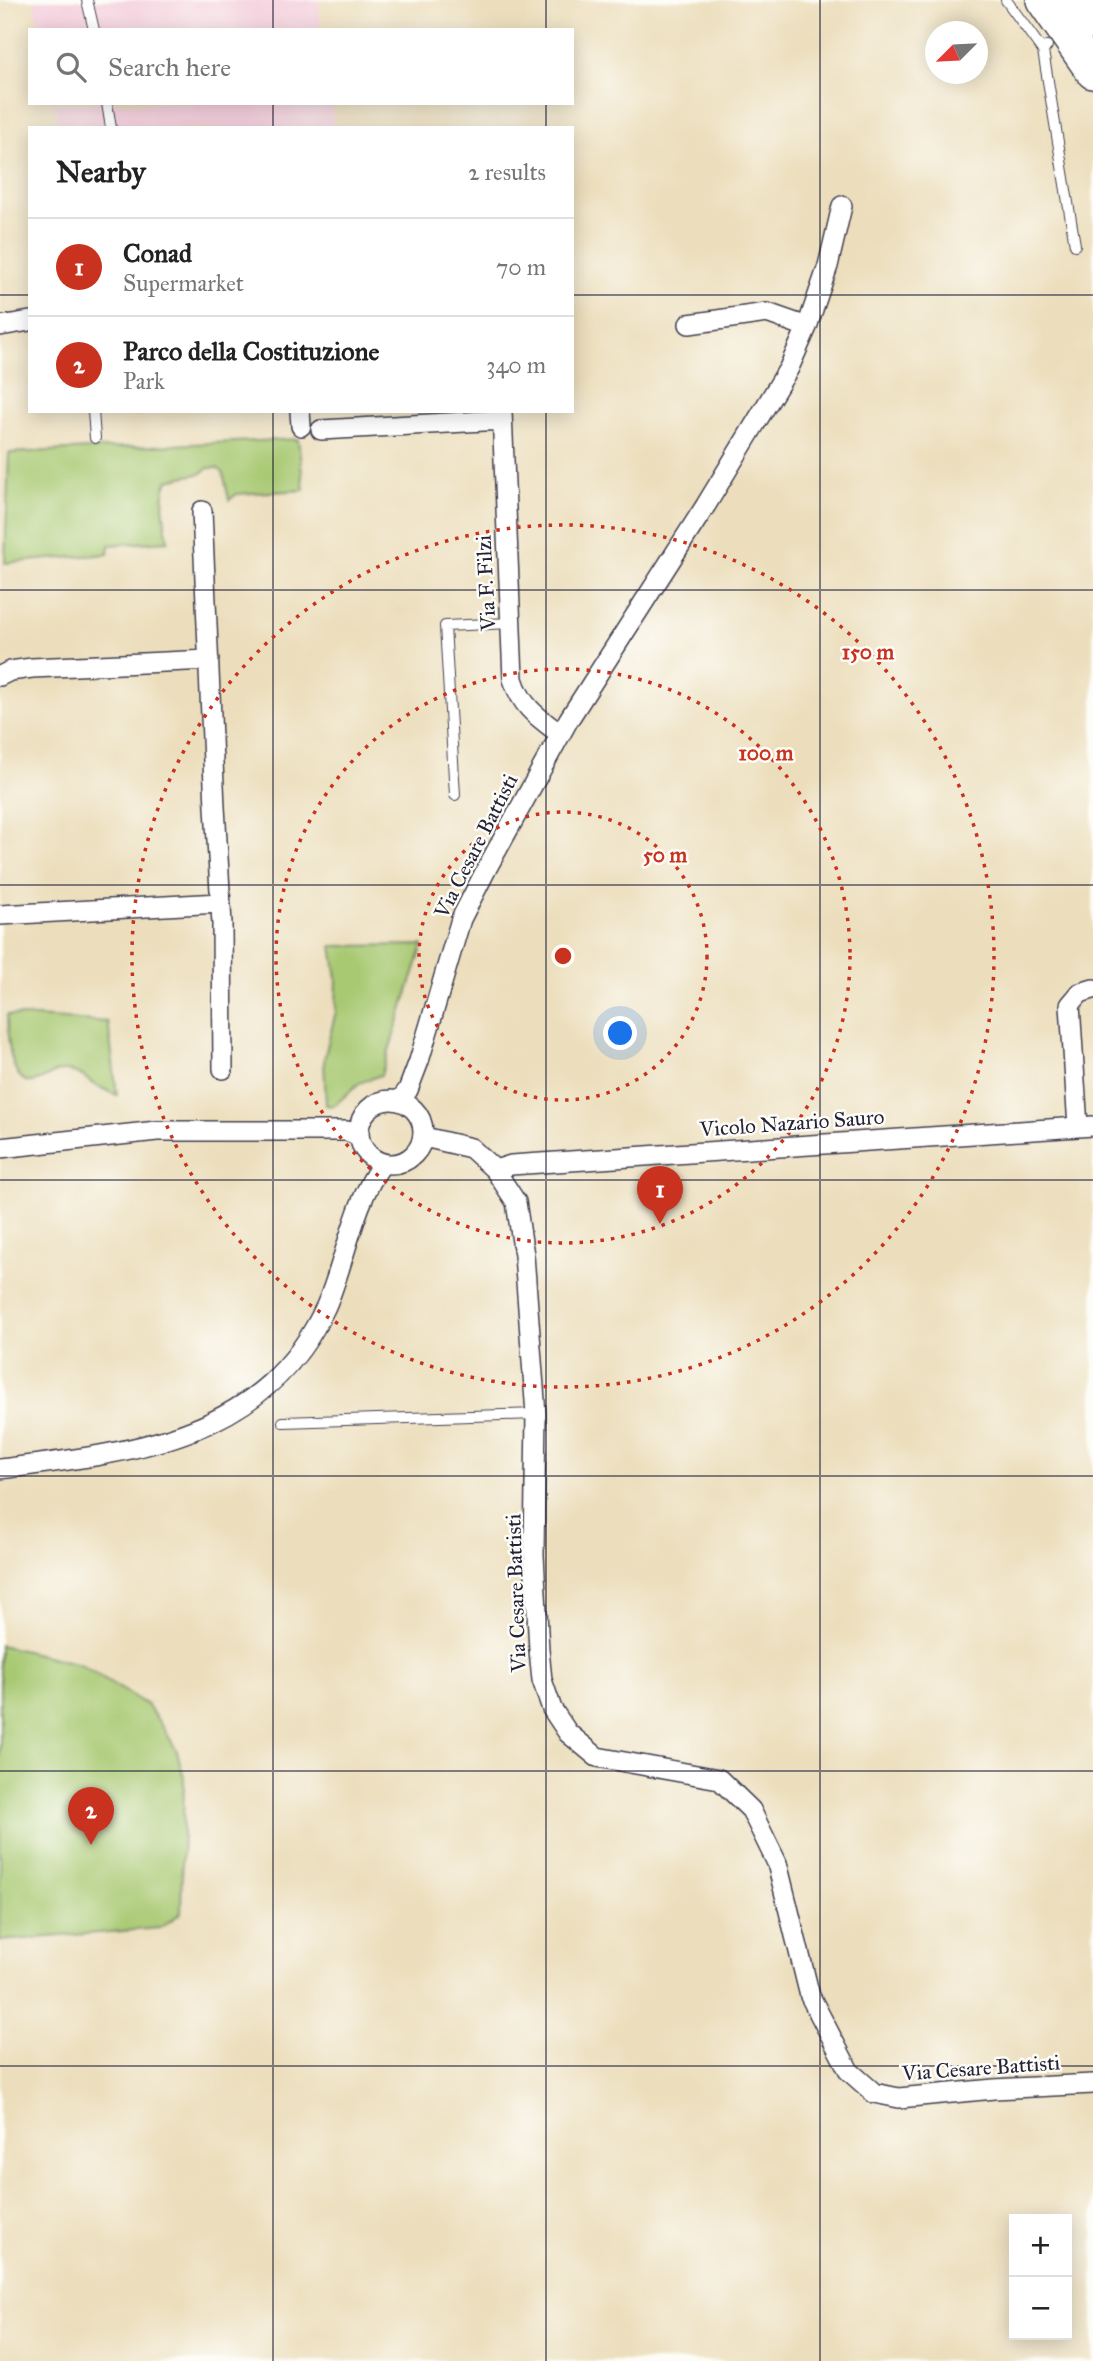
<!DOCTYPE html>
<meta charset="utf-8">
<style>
:root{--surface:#fff;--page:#f2f2f2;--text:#222;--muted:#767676;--line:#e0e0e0;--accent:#c8321e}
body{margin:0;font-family:"IM FELL Great Primer",serif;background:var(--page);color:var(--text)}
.controls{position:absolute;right:21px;bottom:21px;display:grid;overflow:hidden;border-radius:0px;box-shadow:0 4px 18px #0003}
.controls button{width:63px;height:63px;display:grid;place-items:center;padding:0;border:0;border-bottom:2px solid var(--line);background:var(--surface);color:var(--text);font:35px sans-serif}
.compass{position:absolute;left:925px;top:21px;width:63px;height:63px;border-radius:50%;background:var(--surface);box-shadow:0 4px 18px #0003;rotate:246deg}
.you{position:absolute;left:621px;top:1034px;width:24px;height:24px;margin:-18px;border:5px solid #fff;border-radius:50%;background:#1a73e8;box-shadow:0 0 0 10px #1a73e833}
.badge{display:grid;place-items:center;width:46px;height:46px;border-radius:50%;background:var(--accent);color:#fff;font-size:23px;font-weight:700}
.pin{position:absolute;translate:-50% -58px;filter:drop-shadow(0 2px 4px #0008)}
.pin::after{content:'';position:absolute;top:37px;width:24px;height:21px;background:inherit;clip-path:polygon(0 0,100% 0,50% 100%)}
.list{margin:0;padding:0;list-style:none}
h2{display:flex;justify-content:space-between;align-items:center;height:91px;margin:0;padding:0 28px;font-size:30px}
h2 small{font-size:23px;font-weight:400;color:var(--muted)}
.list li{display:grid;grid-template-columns:46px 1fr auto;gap:21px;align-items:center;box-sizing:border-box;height:98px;padding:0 28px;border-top:2px solid var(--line)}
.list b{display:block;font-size:26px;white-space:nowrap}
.list p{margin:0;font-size:23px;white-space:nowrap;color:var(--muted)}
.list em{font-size:23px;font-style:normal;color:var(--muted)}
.icon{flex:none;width:38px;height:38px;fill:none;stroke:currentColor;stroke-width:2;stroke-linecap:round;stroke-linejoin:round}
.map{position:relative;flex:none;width:1093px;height:2361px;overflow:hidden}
.search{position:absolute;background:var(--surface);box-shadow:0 4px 18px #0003;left:28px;top:28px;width:546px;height:77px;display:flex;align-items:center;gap:18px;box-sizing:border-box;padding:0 24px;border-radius:0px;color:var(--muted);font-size:26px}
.panel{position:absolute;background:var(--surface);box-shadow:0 4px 18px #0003;left:28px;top:126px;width:546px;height:287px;border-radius:0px}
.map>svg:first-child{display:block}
.built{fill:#f4cfdd}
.green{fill:#a8c972;stroke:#657656;stroke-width:2}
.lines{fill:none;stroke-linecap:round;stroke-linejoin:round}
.lane-casing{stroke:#403e4e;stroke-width:12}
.street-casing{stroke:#403e4e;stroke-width:22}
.highway-casing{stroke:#403e4e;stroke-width:36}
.lane{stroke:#fff;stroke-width:10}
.street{stroke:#fff;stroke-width:19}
.highway{stroke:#fff;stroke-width:33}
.grid{fill:none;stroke:#22223b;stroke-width:2;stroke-opacity:0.55}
.ring{fill:none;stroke:#c8321e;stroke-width:3.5;stroke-dasharray:3.5 7}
.labels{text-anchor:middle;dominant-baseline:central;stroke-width:5;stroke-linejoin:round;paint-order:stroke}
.street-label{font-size:21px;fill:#22223b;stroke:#fdfcf7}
.centre{fill:#c8321e;stroke:#fdfcf7;stroke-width:3.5}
.ring-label{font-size:21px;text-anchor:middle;font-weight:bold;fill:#c8321e;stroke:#fdfcf7;stroke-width:5;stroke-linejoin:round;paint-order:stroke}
</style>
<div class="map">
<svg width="1093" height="2361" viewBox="0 0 1093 2361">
<rect width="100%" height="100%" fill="#fdfcf7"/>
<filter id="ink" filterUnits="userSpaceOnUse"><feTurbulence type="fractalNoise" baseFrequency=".0143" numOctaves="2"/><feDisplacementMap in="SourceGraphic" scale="14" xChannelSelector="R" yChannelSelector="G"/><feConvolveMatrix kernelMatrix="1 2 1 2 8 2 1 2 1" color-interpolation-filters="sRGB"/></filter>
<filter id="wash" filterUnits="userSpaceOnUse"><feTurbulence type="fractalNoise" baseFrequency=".00686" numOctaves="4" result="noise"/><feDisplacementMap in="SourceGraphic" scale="28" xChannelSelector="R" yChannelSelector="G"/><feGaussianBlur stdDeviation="1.57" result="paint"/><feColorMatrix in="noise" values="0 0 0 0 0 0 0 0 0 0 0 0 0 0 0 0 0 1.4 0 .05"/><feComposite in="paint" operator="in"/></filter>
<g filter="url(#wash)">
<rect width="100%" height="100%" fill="#ecdebc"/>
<path class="built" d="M34,0h285l2,30h-282z
M54,103h277l3,25h-275z"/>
<path class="green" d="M298,439l6,51 -67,4 -8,6 -6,-28 -6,-4h-9l-6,5 -34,7c-9,19 -3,41 0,61l-59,4 -1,9 -103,9 4,-110z
M423,945l-42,130 -22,8 -25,23 -8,-1 -2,-46 12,-48 1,-33 -5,-32z
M7,1015l101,7 9,73c-7,-3 -14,-6 -20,-9 -8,-5 -15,-12 -24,-14 -20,-5 -25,8 -41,10 -23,2 -25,-53 -25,-67z
M0,1645l80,19 67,41 17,24 13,22 7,27 -3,135 -21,15 -160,13z"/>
</g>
<g filter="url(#ink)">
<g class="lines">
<defs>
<path id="lane" d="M87,0l7,30
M1006,0l37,51
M1047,46l-4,5 32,194
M107,103l4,25
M93,411l2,27
M455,795l-10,-169 66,-3
M283,1422l253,-8"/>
<path id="street" d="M689,324l78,-11 40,14
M0,326l30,-5
M300,411l1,15
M502,411l11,268c9,28 23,37 47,55
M321,430l181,-10
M202,511l13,296 7,117 1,145
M0,676l10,-5 22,-3 177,-8
M0,915l220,-12
M359 1132a32 32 0 1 1 64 0a32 32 0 1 1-64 0Z
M400,1100l8,-10 11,-29 42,-142 26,-51 82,-149 137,-214 83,-137 18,-41 21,-61 14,-60
M1078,1127l-8,-122 10,-12 13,-4
M424,1137l47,11 24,22 21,32 8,53 12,159 -2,141 5,95 3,30 10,29 16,24 29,24 122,22 32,31 26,53 33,133 39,75 25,22 25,5 95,-9 99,-5
M0,1148l157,-17h190l12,5
M495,1170l16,-5 582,-39
M0,1469c129,-16 265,-29 326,-163 19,-43 28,-106 57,-143"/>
<path id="highway" d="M1043,0l50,72
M1077,0l16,23"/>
</defs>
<use href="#lane" class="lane-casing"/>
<use href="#street" class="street-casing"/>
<use href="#highway" class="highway-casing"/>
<use href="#lane" class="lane"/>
<use href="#street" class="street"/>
<use href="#highway" class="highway"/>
</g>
</g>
<path class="grid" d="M273,0v30M546,0v30M820,0v2361M273,103v25M546,103v25M0,295h30M572,295h521M273,411v1950M546,411v1950M0,590h1093M0,885h1093M0,1180h1093M0,1476h1093M0,1771h1093M0,2066h1093"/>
<g class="ring">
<circle cx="563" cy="956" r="144"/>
<circle cx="563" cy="956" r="287"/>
<circle cx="563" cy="956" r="431"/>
</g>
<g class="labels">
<g class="street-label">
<text transform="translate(486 583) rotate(-93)">Via F. Filzi</text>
<text transform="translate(476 846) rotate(-63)">Via Cesare Battisti</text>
<text transform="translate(792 1123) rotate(-4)">Vicolo Nazario Sauro</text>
<text transform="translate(516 1593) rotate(-92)">Via Cesare Battisti</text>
<text transform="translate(981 2068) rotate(-4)">Via Cesare Battisti</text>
</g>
</g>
<circle cx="563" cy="956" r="10" class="centre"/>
<g class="ring-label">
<text x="868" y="659">150 m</text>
<text x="766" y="760">100 m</text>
<text x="665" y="862">50 m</text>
</g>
</svg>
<div class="controls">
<button>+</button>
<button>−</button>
</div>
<svg class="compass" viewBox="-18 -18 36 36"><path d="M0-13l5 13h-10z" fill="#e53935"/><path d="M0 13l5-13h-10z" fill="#767676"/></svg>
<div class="you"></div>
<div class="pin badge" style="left:660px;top:1224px">1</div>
<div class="pin badge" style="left:91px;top:1845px">2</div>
<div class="search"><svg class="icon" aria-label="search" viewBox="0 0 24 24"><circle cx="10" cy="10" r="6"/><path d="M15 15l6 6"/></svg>Search here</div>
<section class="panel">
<h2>Nearby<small>2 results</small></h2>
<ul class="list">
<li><span class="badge">1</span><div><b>Conad</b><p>Supermarket</p></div><em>70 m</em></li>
<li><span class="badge">2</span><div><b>Parco della Costituzione</b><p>Park</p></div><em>340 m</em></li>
</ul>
</section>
</div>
